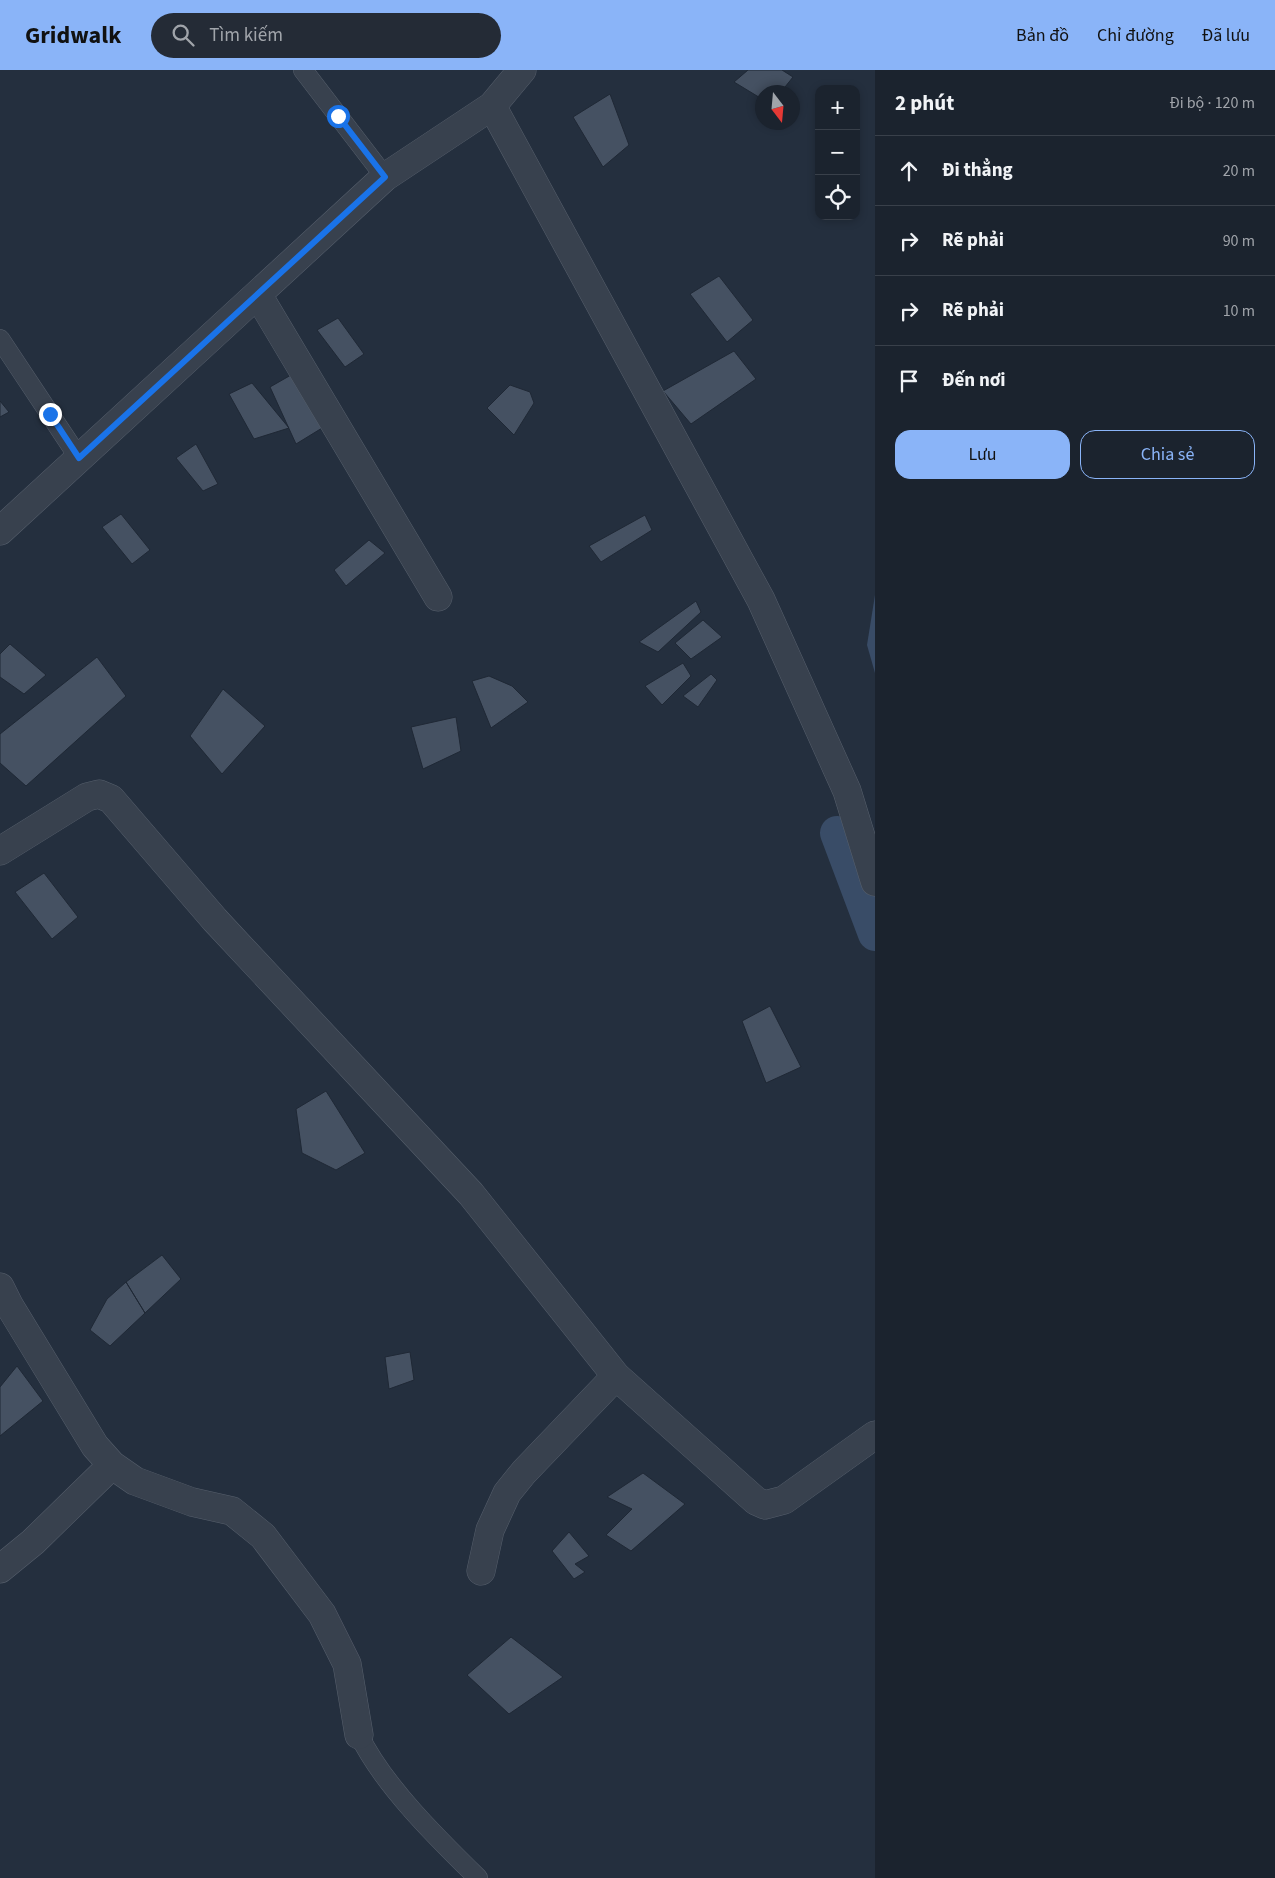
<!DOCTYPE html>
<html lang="vi">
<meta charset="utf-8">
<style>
:root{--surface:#1b232e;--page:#242b36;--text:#f1f3f6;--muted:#a0a4aa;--line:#39404a;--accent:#8ab4f8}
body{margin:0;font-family:"Source Sans 3",sans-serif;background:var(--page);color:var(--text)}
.controls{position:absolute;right:15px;top:15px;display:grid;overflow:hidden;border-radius:10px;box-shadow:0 2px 8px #0003}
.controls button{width:45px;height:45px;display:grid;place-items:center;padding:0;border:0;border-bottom:1px solid var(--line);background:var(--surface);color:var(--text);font:25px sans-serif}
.compass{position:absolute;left:755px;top:15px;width:45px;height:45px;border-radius:50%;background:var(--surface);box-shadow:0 2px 8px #0003;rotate:164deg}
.stop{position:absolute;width:15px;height:15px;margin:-11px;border:4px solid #1a73e8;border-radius:50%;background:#fff}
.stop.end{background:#1a73e8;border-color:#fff;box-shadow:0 1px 5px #0008}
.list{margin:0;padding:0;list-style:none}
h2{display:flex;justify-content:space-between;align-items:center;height:65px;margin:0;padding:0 20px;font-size:21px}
h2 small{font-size:16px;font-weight:400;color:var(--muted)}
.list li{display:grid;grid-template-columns:32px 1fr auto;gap:15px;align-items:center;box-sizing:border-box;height:70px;padding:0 20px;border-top:1px solid var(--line)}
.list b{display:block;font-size:19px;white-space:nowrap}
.list em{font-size:16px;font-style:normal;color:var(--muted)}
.actions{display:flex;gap:10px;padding:15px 20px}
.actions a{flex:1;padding:11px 0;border:1px solid var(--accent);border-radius:15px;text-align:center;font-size:18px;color:var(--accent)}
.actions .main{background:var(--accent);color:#111}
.icon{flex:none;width:28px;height:28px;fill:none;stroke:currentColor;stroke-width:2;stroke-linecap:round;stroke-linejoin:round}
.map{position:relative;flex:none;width:875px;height:1808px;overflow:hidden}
header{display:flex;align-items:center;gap:30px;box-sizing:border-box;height:70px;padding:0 25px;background:var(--accent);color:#111}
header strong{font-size:24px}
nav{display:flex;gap:28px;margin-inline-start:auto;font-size:18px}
.search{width:350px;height:45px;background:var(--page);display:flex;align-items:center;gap:12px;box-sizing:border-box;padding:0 18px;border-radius:28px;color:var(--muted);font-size:19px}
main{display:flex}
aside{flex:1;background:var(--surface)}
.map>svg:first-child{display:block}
.water{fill:#394c67}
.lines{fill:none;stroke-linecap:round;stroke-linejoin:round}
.canal{stroke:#394c67;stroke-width:34}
.building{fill:#455162;stroke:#1f2835}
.lane-casing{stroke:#565f6c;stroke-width:20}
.street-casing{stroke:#565f6c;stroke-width:29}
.lane{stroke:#38414e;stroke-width:19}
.street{stroke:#38414e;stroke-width:28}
.route{stroke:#1a73e8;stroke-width:6}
</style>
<header>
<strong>Gridwalk</strong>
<div class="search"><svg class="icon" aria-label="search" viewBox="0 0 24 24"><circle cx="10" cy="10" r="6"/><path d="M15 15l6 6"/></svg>Tìm kiếm</div>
<nav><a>Bản đồ</a><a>Chỉ đường</a><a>Đã lưu</a></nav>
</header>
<main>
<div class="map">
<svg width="875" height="1808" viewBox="0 0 875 1808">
<rect width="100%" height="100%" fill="#242f3e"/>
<path class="water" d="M875,525v78l-8,-28z"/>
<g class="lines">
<path class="canal" d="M837,763l38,101"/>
</g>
<path class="building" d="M748,0h34l11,7 -12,15h-19v7l-28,-17z
M610,24l19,51 -26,22 -30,-50z
M719,206l34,44 -26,22 -37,-48z
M338,248l26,36 -19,13 -28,-37z
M734,281l22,28 -65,45 -28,-33z
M298,301l29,54 -31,19 -26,-57z
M252,313l37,45 -35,11 -25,-45z
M510,315l20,7 4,11 -20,32 -27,-27z
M0,331l9,11 -9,5z
M196,374l22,40 -15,7 -27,-33z
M121,444l29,36 -18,14 -30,-37z
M645,445l7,15 -51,32 -12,-16z
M369,470l16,13 -39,33 -12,-16z
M696,531l5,11 -43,40 -19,-10z
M703,550l19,17 -31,22 -16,-16z
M10,574l36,31 -22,19 -24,-17v-23z
M97,587l29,39 -100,90 -26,-23v-29z
M683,593l8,13 -29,29 -17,-19z
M711,604l6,6 -19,27 -15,-11z
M489,606l23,10 16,16 -37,26 -19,-47z
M223,619l42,37 -43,48 -32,-38z
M456,647l5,34 -38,18 -12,-42z
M44,803l34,44 -26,22 -37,-47z
M770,936l31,61 -35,16 -24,-62z
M326,1021l39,62 -29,17 -34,-17 -6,-44z
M162,1185l19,24 -36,34 -19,-31z
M126,1212l19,31 -35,33 -20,-16 17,-31z
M410,1282l4,28 -25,9 -4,-32z
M17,1296l26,35 -43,35v-49z
M643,1403l42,31 -54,47 -25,-16 26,-26 -25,-12z
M569,1462l20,24 -14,8 10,8 -11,7 -22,-28z
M511,1567l52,40 -54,37 -42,-39z"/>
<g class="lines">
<defs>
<path id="lane" d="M303,0l82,107
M0,269l79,119
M359,1665c24,50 79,104 119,143"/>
<path id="street" d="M492,36l269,494 86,191 28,91
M258,225l180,302
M0,461l385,-354 107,-71 30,-36
M0,781l87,-54 12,-3 12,5 104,121 256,274 145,182 140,125 9,4 19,-5 91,-65
M0,1217l9,18 86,141 17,19 23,16 57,21 40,9 31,25 59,78 25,50 12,71
M0,1499l33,-27 79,-77
M481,1501l9,-41 17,-37 17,-21 92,-96"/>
</defs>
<use href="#lane" class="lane-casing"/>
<use href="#street" class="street-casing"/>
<use href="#lane" class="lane"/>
<use href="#street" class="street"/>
</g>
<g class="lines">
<path class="route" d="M50,344l29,44 306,-281 -47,-61"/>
</g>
</svg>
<div class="controls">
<button>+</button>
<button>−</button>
<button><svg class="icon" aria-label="locate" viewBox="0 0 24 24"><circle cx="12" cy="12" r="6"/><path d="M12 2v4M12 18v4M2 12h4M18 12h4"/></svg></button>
</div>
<svg class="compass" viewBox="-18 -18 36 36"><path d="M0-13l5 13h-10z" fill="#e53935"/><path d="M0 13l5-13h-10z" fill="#a0a4aa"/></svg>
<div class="stop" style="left:338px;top:46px"></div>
<div class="stop end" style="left:50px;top:344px"></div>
</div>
<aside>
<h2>2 phút<small>Đi bộ · 120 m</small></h2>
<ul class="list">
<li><svg class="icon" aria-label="ahead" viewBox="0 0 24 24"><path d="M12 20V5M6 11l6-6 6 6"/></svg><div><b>Đi thẳng</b></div><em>20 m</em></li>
<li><svg class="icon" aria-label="right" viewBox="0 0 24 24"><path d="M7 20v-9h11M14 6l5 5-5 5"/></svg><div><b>Rẽ phải</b></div><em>90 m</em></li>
<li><svg class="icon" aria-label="right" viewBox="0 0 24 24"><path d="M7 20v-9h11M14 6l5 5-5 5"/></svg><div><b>Rẽ phải</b></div><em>10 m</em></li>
<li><svg class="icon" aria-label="arrive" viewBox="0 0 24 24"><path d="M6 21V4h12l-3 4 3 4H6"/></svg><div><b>Đến nơi</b></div></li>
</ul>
<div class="actions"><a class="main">Lưu</a><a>Chia sẻ</a></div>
</aside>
</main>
